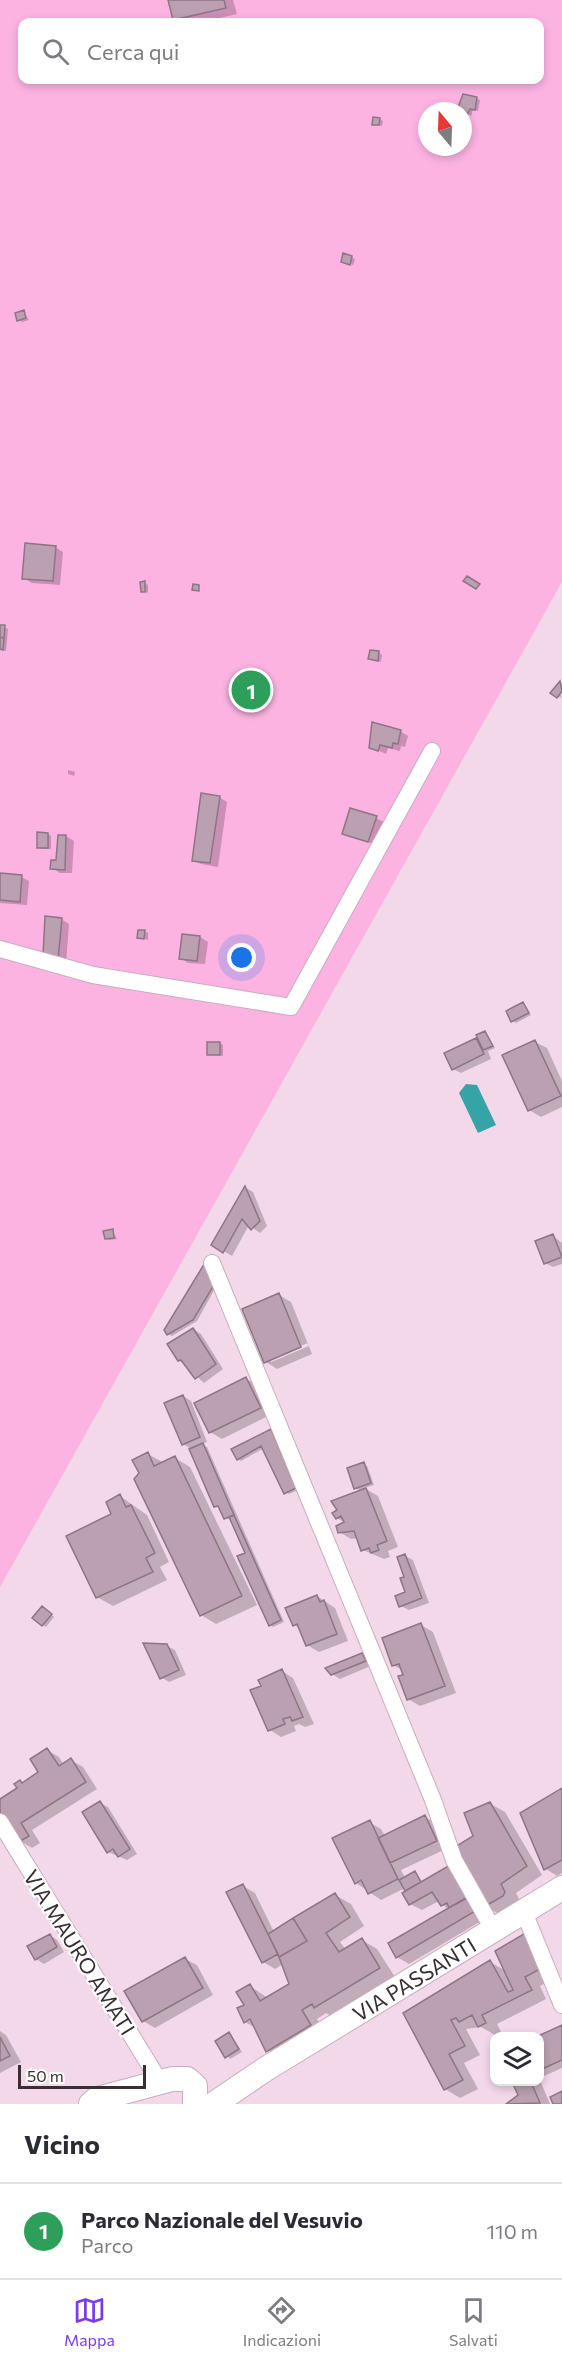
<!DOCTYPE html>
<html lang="it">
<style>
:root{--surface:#fff;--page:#f2f2f3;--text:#2b2b33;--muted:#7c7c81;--line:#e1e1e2;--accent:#7c3aed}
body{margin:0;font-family:Commissioner,sans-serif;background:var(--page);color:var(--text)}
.controls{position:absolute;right:18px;bottom:18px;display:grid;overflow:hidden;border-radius:12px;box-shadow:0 3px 9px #0003}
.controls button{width:54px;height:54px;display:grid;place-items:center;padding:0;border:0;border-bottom:2px solid var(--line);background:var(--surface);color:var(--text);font:30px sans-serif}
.compass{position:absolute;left:418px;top:102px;width:54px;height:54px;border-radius:50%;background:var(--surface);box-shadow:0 3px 9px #0003;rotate:341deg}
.scale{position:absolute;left:18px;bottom:15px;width:128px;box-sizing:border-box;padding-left:6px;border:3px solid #382e34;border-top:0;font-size:16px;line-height:21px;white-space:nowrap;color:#382e34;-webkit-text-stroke:4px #fff;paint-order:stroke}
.you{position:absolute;left:242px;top:958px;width:21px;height:21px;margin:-15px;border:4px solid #fff;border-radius:50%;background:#1a73e8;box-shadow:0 0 0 9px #1a73e833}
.badge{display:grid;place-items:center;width:39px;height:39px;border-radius:50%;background:var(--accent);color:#fff;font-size:20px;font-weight:700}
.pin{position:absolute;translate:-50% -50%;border:3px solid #fff;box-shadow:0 2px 6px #0006}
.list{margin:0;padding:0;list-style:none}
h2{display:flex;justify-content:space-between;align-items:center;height:78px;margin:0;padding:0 24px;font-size:26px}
h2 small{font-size:20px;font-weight:400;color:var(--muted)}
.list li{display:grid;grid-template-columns:39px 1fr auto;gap:18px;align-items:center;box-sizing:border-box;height:96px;padding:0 24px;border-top:2px solid var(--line)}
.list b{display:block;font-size:22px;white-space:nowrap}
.list p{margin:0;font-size:20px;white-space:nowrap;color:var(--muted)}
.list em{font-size:20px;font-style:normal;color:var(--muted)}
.icon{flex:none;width:33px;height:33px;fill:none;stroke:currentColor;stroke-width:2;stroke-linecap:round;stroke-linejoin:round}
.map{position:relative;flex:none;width:562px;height:2104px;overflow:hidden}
.search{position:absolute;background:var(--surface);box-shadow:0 3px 9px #0003;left:18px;right:18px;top:18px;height:66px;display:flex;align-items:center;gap:15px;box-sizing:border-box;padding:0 21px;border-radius:12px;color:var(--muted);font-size:22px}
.sheet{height:174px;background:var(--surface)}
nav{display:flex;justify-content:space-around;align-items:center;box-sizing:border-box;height:84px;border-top:2px solid var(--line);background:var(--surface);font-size:16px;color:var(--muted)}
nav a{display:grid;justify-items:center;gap:3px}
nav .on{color:var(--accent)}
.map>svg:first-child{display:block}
.green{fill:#fcb3e2;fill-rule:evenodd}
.water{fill:#36a3a7}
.shadow{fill:#0003;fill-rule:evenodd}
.building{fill:#baa0b0;stroke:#8d7584;stroke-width:1.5}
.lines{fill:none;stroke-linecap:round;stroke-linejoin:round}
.minor-casing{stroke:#c7adbd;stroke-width:18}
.secondary-casing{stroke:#c7adbd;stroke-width:26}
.minor{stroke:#fff;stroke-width:16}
.secondary{stroke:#fff;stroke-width:24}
.labels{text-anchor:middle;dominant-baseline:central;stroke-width:4.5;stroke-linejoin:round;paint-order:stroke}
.street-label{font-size:21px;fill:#382e34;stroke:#fff}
</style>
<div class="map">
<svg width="562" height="2104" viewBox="0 0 562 2104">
<rect width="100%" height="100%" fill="#f3d8e9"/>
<path class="green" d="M0,0h562v582l-562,1005zM22,22h518v58h-518zM427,111h36v36h-36z"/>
<path class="water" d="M466,1084l11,1 19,40 -18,8 -19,-40z"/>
<path class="shadow" d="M170,0h63l4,14 -35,8h-22l-6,-3z
M476,98l4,2 -2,11 -5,-1 -2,6 -12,-6z
M379,119l4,2 -1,5 -8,-2z
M351,257l4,2 -2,6 -6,-2z
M23,312l6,8 -7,2 -4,-2z
M55,547l8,5 -3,33 -28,-2 -8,-5z
M144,583l4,2v8l-6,-2z
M0,626l8,3 -2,22 -6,-1z
M379,653l3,2 -1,7 -12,-4z
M560,683l2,1 -1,14 -4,-2z
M400,731l8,5 -3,11 -4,-1 -1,5 -12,-3 -2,6 -16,-7z
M68,770l7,2 -1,4 -6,-2z
M219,797l8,5 -9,65 -17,-3 -8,-4z
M376,818l8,4 -8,23 -33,-12z
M48,834l3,2v13h-9l-3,-2z
M66,836l8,5 -2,32h-12l-8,-5 5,-6 2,-25z
M0,875l21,2 8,4 -2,24 -27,-2z
M61,919l8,5 -3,40 -13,-4z
M144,931l4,2v7l-9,-3z
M183,935l17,2 8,5 -3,22 -17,-1 -7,-5z
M523,1004l8,11 -15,8 -4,-2z
M485,1033l10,15 -7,3 3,8 -30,14 -8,-4 23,-30 5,3z
M535,1042l12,6 15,33v26l-21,10 -12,-7z
M220,1043l3,2v11l-14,-2z
M246,1188l7,4 14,34 -7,7 -11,-8 -17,31 -19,-11z
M112,1230l5,9 -8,1 -3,-2z
M553,1236l9,7v21l-9,3 -8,-4z
M209,1265l7,22 -19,34 -25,15 -4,-2z
M279,1295l12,7 21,52 -35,15 -11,-7zM308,1343l1,3 -38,16v-4z
M193,1329l8,5 22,35 -19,14 -25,-23z
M246,1379l12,6 14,29 -50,25 -12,-7z
M183,1396l8,5 16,41 -6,2 6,3 77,175 -11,5 -3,-2 -23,-72 -16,-34 -6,-1 -4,-11 -6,-1 -22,-56 -10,-6z
M271,1430l3,2 24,58 -9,4 -4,-2 -21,-44 -23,13 -3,-2z
M148,1454l16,9 11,-5 15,9 67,138 -41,19 -15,-9 -61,-141z
M364,1464l3,2 7,19 -10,3 14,8 20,51 -10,4 2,6 -6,2 -21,-9 -5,-12 -7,1 -12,-7 6,-9 -8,-5 24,-27 -6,-3z
M120,1496l27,19 22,47 -9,5 7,13 -54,26 -16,-9 16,-83z
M405,1556l8,4 16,43 -20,7 -8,-4 6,-13z
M317,1596l18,12 13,33 -29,11 -12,-7 -6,-16 -7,-4z
M45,1609l9,8 -8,10 -3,-2z
M421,1625l12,7 23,61 -36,13 -12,-7 -3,-23 -3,-6 -9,-5z
M167,1646l8,4 11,25 -17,7 -8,-5z
M362,1654l8,5 3,6 -33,14 -8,-5z
M282,1671l11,7 21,46 -9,3 -6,-3 -5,2 2,5 -15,6 -11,-7z
M47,1750l12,7 5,8 7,-5 12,7 14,22 -65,41 8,13 -8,5 -12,-7 -20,-31v-10l19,-12 1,-6 4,1 16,-10z
M562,1790v83l-5,3 -11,-7 -24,-55z
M100,1803l8,4 29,47 -10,6 -19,-8z
M489,1803l16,9 37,63 -26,18 4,8 -19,14 -16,-9 -11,-69z
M424,1817l12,6 12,25 -47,22 4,8 10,-5 8,10 65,34 -79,47 -12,-7 -7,-14 59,-33 -10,-9 -17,9 -12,-6 -5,-16 -24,12 -25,-17 13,-61 12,7 4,7z
M243,1886l12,7 19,39 61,-37 16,9 13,22 -24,16 6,8 16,-10 15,9 18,28 -64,39 -5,-3 -9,6 8,15 -42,25 -15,-9 -12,-22 -11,-6 5,-36 18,12 22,-13 -7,-21 -8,5 -12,-7z
M50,1935l7,5 7,12 -20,12 -8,-5z
M185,1959l12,6 16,30 -58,33 -12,-7z
M552,1960l5,17 -17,9 6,13 -49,25 4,8 -6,3 -14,-8 -15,2 14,26 -16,8 14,26 -18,9 -15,-9 -40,-75 85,-52 16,9z
M562,2027v41l-18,8 -4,-3v-36z
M0,2031l6,4 15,27 -21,11z
M229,2034l13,18 -12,7 -13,-17z
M540,2080l10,24h-44l14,-9 -6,-13z"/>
<path class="building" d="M168,0h56l2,8 -53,12z
M463,94l14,3 -2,13 -5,-1 -3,6 -4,-4 -6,-1z
M373,117l7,1 -1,7h-7z
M343,253l9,3 -2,9 -9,-3z
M24,310l2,8 -9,3 -2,-8z
M25,543l31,3 -3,35 -31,-2z
M467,576l13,8 -4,5 -13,-8z
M145,581v11h-4l-1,-10z
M193,584l6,1v6l-7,-1z
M0,625h5l-1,13 -4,-1z
M0,637l4,1 -1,12 -3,-1z
M370,650l9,1 -1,10 -10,-2z
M560,681l2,10 -5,7 -7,-5z
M372,722l29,8 -3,14 -5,-1 -1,5 -12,-3 -2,6 -9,-3z
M201,793l19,3 -10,67 -18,-2z
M350,808l27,8 -9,26 -26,-8z
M37,832l11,1v15h-11z
M58,835h8l-1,35 -15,-1 1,-9h5z
M0,873l22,2 -2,27 -20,-2z
M45,916l17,2 -4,42 -15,-4z
M138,930h7l-1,9 -7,-1z
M182,934l18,2 -3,25 -18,-2z
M523,1002l6,11 -18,9 -5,-11z
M485,1031l8,15 -10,4 -7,-15z
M476,1038l8,16 -32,16 -8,-17z
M535,1040l26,56 -33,15 -26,-56z
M207,1042h13v13h-13z
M245,1186l15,35 -9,9 -9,-11 -19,34 -12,-8z
M113,1229l1,9 -9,1 -2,-8z
M553,1234l9,23 -18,7 -9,-23z
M206,1261l8,24 -21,35 -26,15 -3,-5z
M279,1293l22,54 -37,16 -22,-54z
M193,1328l23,36 -21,15 -14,-19 -3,1 -11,-17z
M246,1377l15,31 -52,25 -15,-30z
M183,1395l17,42 -18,8 -18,-42z
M271,1429l25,59 -12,6 -23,-48 -24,14 -6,-11z
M203,1443l31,72 -10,4 -6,-13 -4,1 -25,-58z
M148,1452l6,14 21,-10 67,140 -42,20 -66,-137 5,-6 -7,-13z
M364,1462l7,21 -17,6 -7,-21z
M366,1488l21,53 -10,4 2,5 -8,3 -2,-5 -8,3 -7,-20 -16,2 -2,-7 8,-4 -3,-6 -5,3 -4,-6 5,-3 -6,-9z
M120,1494l6,13 5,-2 24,48 -9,5 7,14 -57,26 -30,-62 45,-22 -5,-12z
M234,1515l47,105 -12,6 -32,-70 8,-3 -16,-36z
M405,1554l17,44 -23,9 -4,-11 10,-4 -5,-14 4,-1 -7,-20z
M317,1595l3,7 4,-2 13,34 -31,12 -9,-22 -4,2 -8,-18z
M42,1606l10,8 -10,12 -10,-8z
M421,1623l24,63 -38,14 -9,-24 5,-1 -4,-11 -7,2 -10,-28z
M143,1643l24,1 12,26 -19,9z
M362,1653l4,8 -35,14 -6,-7z
M282,1669l21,48 -11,4 -2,-4 -7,2 2,5 -17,7 -18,-41 11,-4 -3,-6z
M47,1748l12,18 12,-8 15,24 -65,41 8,13 -10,6 -19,-29v-14l17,-11 -3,-4 6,-4 2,3 16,-11 -8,-13z
M562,1788v72l-18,10 -24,-57z
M100,1801l30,48 -12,8 -5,-8 -6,4 -25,-41z
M490,1802l37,64 -26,18 4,8 -2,4 -19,11 -29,-60 18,-11 -9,-23z
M425,1815l12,26 -47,22 -12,-25z
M370,1820l28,59 -30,15 -7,-14 -6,4 -23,-46z
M450,1865l19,32 -20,11 -2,-5 -6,3 -9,-14 -23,13 -7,-12z
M415,1871l6,11 -16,9 -6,-11z
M243,1884l35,70 -16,9 -36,-71z
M335,1893l15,24 -24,16 13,19 23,-14 18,30 -66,40 -2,-4 -10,6 9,15 -45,27 -16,-33 -6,4 -7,-15 7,-3 -8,-13 14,-8 10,17 29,-17 -10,-27 28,-16 -14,-23z
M469,1896l8,14 -81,48 -8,-15z
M293,1918l14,23 -28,16 -11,-23z
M527,1932l15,36 -17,9 7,13 -50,25 4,8 -8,4 -6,-12 -13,7 -3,-4 -5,2 14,26 -16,8 14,26 -19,10 -41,-77 87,-53 18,32 5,-2 -18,-39z
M50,1934l7,13 -22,13 -8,-14z
M185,1957l18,31 -61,34 -18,-31z
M562,2025v35l-22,10 -2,-34z
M229,2032l10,17 -14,9 -10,-17z
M0,2037l10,19 -10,5z
M512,2082h19l9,21 -34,1 12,-9z
M562,2091v13h-9l-3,-7z"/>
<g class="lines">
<defs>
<path id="minor" d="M0,949l93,26 198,32 141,-256
M212,1263l221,537 21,60 39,69
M0,1822l160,260
M524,1912l38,93"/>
<g id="secondary">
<path d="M91,2104l6,-5 75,-20h15l8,7v18"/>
<path id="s1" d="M214,2104l50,-34 298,-182"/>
</g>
</defs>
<use href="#minor" class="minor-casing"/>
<use href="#secondary" class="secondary-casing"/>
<use href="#minor" class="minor"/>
<use href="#secondary" class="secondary"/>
</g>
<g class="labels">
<g class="street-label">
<text transform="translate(80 1952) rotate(58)">VIA MAURO AMATI</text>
<text stroke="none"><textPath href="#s1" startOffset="236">VIA PASSANTI</textPath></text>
</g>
</g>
</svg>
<div class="controls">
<button><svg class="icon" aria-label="layers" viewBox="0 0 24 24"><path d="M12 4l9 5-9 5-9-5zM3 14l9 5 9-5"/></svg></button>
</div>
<svg class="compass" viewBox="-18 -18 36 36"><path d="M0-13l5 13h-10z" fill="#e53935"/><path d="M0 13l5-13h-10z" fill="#7c7c81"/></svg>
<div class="scale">50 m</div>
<div class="you"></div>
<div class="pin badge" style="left:251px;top:690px;background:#2e9e5b">1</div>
<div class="search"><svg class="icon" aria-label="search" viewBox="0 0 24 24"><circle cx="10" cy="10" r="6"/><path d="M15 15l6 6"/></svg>Cerca qui</div>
</div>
<section class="sheet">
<h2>Vicino<small></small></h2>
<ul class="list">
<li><span class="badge" style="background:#2e9e5b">1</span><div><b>Parco Nazionale del Vesuvio</b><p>Parco</p></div><em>110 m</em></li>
</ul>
</section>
<nav>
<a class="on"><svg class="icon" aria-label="map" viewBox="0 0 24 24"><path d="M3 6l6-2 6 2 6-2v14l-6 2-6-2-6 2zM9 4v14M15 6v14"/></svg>Mappa</a>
<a><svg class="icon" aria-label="directions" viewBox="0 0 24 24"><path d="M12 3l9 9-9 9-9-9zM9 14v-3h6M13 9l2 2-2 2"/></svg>Indicazioni</a>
<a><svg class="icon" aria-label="saved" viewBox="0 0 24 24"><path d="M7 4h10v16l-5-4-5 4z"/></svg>Salvati</a>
</nav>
